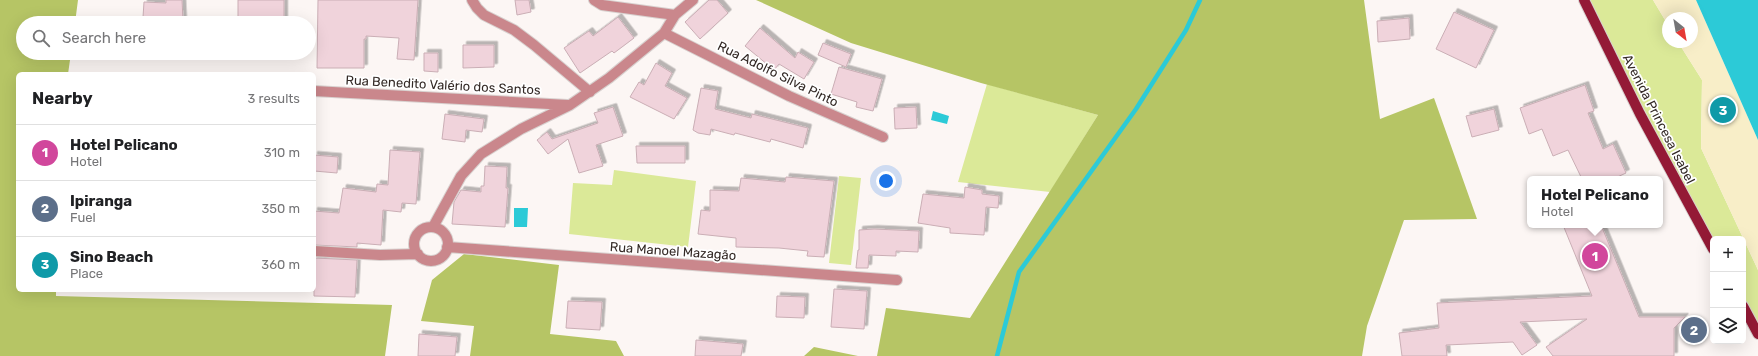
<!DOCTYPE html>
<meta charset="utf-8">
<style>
:root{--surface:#fff;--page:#f2f2f2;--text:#202124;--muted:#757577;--line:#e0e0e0;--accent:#d93025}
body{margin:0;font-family:Rubik,sans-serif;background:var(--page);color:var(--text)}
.controls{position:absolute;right:12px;bottom:12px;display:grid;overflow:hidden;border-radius:6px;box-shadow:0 4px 16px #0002}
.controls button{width:36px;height:36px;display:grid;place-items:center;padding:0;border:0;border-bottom:1px solid var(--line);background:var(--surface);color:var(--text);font:20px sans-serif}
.compass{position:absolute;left:1662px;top:12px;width:36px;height:36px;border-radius:50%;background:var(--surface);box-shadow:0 4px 16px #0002;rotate:149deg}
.you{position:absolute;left:886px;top:181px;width:14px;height:14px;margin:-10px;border:3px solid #fff;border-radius:50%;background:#1a73e8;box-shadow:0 0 0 6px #1a73e833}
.badge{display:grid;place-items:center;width:26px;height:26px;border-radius:50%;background:var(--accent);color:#fff;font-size:13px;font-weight:700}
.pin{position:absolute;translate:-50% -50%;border:2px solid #fff;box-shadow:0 1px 4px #0006}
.popup{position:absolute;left:1527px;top:176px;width:136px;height:52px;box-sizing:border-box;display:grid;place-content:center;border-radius:6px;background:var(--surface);filter:drop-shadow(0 1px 3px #0005);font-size:13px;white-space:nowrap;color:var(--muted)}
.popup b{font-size:15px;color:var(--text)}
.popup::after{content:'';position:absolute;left:50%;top:100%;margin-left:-8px;border:8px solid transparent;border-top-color:var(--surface)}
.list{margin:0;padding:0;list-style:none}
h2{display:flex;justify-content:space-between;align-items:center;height:52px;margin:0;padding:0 16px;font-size:17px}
h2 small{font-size:13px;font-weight:400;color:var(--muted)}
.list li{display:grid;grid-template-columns:26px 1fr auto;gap:12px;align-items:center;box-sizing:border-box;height:56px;padding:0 16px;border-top:1px solid var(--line)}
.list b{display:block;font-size:15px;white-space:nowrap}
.list p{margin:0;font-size:13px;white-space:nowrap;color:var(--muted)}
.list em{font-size:13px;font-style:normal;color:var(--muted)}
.icon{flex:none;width:22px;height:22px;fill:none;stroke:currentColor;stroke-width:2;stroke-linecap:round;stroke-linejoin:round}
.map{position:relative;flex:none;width:1758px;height:356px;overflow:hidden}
.search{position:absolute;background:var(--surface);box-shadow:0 4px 16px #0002;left:16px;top:16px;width:300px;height:44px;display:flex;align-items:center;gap:10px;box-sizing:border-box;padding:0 14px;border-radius:22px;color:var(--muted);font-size:15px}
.panel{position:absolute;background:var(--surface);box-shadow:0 4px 16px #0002;left:16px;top:72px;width:300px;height:220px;border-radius:6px}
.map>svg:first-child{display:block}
.green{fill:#dbe998}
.forest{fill:#b6c565}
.sand{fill:#f8eec8}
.water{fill:#2ccad7}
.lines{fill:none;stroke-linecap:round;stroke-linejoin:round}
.stream{stroke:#2ccad7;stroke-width:4.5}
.building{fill:#f0d3db;stroke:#caaeb5;filter:url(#shadow)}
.minor-casing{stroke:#d8d1cf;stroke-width:12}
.major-casing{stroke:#d8d1cf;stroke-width:12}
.minor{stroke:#ca878c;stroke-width:10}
.major{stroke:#941a36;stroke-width:10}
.labels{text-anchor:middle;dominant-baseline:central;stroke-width:3.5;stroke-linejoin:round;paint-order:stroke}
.street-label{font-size:13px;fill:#332925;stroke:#fff}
</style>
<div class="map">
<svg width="1758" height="356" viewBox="0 0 1758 356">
<defs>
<filter id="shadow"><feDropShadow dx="3.5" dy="-3.5" stdDeviation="0" flood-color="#0004"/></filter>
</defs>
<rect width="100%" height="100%" fill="#fcf6f4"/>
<path class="green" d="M1588,0h65l15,25v17h10l24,38 -1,68 57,122v58l-15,-27v-62h-30v4z
M987,84l111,31 -48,77 -92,-10z
M614,170l82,11 -8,66 -119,-13 4,-51 39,2z
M839,176l22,2 -10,87 -22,-2z"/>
<path class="forest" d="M0,0h78l-3,23h-52v30h48l-3,21h-50v216h38v6l336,9 -7,51h-385z
M756,0h608l16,119 54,-21 43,121 -73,1 -37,106 -5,30h-485l9,-48 84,10 128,-203 -117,-32 -130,-40z
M464,254l95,11 -9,69 66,7 8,15h-154l4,-30 -53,-5 11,-41z
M814,347l44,9h-54z"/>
<path class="sand" d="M1653,0h43l62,140v130l-57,-122 1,-68 -24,-38h14v-24h-24v7z"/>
<path class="water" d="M1696,0h62v140z
M933,111l16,5 -2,8 -16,-4z
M514,208h14l-1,19h-13z"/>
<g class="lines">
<path class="stream" d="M997,356l22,-84 117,-163 50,-79 14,-30"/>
</g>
<path class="building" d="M166,0h16l1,20 -16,1v-3l-24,-1 1,-15 22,1z
M238,0h46v23h-46z
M318,0h100l-4,60 -17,-1 2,-21 -33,-2v3h-2v29h-47z
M515,0h14l2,12 -14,3z
M709,0h8l11,13 -28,26 -15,-17z
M1454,12l40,18 -18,38 -40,-19z
M618,17l16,21 -20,15 -2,-2 -32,22 -16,-25 25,-17 4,5z
M1409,18l1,21 -32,3 -1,-21z
M760,28l35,30 3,-6 16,10 -10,17 -25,-15 -5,6 -29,-24z
M823,43l28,11 -5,13 -28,-12z
M463,45h31v22l-31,1z
M424,53h14v19l-14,-1z
M656,63l16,10 -7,13 22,12 -13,21 -44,-22 9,-15 5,3z
M839,67l43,12 -9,32 -17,-4 1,-5 -26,-8z
M1585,85l9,26 -6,2 15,36 10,-5 13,29 -13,6h-31l-14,-29 -15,6 -11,-27 -13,5 -9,-26z
M701,88l17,3 -3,18 36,9 1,-4 56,14 -5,20 -32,-9 -1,3 -35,-9 -1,2 -23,-6 -1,6 -12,-2 -5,-3z
M613,107l10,29 -27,9 7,21 -24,7 -11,-34 -20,15 -11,-14 10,-8 5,7 46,-16 -4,-10z
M916,107l1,21 -22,1 -1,-21z
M1494,109l5,21 -27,7 -6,-21z
M445,114l39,5 -2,13 -16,-2 -1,12 -23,-3z
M636,146h49v17h-48z
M390,150l30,2 -4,52 -14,-1 -1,9 -18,-2 -2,35 -24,-2v4l-43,-2v-34l25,2 4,-25 33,4 1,-8 11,1z
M314,155l24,2 -1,16 -23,-2z
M485,166l22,1 -1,21h2l-3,39 -53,-3 2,-22 7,-12 20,2v-6h3z
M786,177l48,4 -10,76 -17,-1 1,-5 -29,-3 -43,-1v-9l-38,-4 3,-24 9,1v-21l29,1 2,-13 44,4z
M965,187l17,3v4l17,2 -1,12 -12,-1 -2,28 -34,-2v-5l-32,-5 5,-29 41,4z
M1563,225h38l38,92h46l-11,11v28h-121l-7,-9 41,-28 -67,3 17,23 -15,10 -9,-13 -67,3 1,11h-45l-3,-23 40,-5 -2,-25 155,-7z
M874,229l45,2 -1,21 -22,-1v5l-27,-1 -1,13h-12l2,-18h1v-20z
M314,258l43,2 -2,37 -41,-1z
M834,289l33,2 -3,38 -33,-2z
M777,296l28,1 -1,21 -28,-1z
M568,301l34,1 -2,28 -34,-2z
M419,334l38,3 -2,19h-37z
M696,340l47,4 -2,12h-46z"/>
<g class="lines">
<defs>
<path id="minor" d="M472,0l5,8 7,7 30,15 20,15 56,47
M594,0l8,5 73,10
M664,33l125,63 94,41
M314,91l254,14
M433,227l28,-51 20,-22 40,-25 49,-24 39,-27 55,-45 11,-18 18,-15
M414 244a17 17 0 1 1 34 0a17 17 0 1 1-34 0Z
M447,247l450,33
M314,251l66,4 38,-1"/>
<path id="major" d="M1584,0l56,114 73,135
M1743,306l15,28"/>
</defs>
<use href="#minor" class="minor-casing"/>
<use href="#major" class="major-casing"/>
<use href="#minor" class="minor"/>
<use href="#major" class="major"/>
</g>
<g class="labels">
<g class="street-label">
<text transform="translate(778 74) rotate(26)">Rua Adolfo Silva Pinto</text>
<text transform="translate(443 85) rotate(3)">Rua Benedito Valério dos Santos</text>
<text transform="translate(1659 119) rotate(63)">Avenida Princesa Isabel</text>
<text transform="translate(673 251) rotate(4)">Rua Manoel Mazagão</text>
</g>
</g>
</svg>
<div class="controls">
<button>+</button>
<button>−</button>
<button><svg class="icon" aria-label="layers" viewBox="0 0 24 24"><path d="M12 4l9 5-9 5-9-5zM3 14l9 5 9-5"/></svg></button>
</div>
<svg class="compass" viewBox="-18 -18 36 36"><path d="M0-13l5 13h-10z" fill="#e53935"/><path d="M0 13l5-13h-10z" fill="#757577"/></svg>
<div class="you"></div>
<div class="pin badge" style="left:1595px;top:256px;background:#d1479c">1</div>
<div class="popup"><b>Hotel Pelicano</b>Hotel</div>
<div class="pin badge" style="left:1694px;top:330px;background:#5c6f8a">2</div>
<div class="pin badge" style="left:1723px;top:110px;background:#0f9aa8">3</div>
<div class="search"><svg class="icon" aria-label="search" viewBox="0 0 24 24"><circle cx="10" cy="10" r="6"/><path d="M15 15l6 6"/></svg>Search here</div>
<section class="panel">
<h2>Nearby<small>3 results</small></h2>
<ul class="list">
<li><span class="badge" style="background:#d1479c">1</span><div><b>Hotel Pelicano</b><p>Hotel</p></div><em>310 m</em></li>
<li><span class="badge" style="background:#5c6f8a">2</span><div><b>Ipiranga</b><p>Fuel</p></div><em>350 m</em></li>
<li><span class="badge" style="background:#0f9aa8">3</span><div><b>Sino Beach</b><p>Place</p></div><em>360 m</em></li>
</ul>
</section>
</div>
